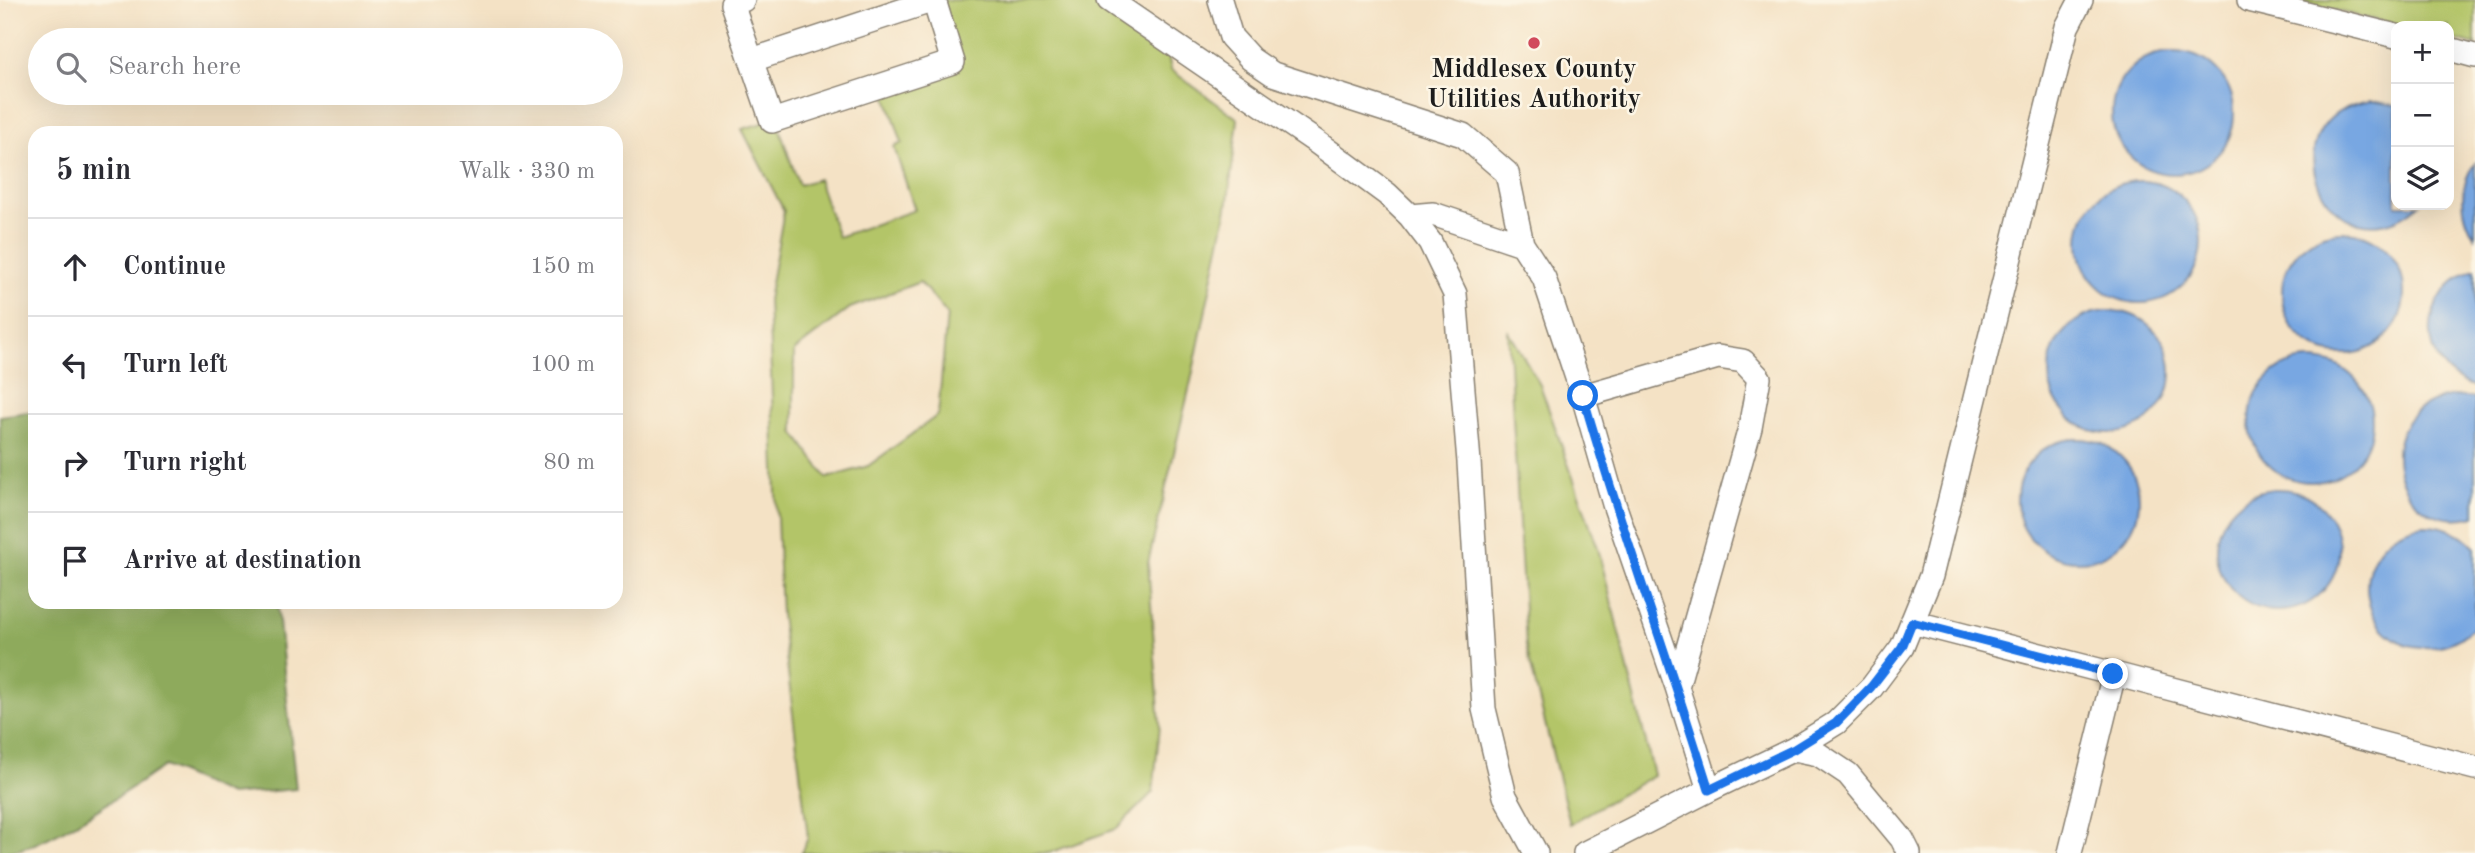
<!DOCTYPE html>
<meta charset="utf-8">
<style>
:root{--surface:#fff;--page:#f7f7f7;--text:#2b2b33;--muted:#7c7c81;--line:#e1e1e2}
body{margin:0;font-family:"Old Standard TT",serif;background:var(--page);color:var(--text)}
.controls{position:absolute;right:21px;top:21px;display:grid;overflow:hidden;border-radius:14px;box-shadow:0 7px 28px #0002}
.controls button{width:63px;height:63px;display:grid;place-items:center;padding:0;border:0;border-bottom:2px solid var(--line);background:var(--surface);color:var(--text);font:35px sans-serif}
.stop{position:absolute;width:21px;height:21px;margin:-16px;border:5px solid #1a73e8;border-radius:50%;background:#fff}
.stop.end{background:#1a73e8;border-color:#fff;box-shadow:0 2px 7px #0008}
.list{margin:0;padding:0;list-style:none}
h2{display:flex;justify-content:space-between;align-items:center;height:91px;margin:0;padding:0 28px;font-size:30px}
h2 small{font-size:23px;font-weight:400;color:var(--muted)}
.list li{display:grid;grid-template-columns:46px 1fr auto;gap:21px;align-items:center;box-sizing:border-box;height:98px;padding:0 28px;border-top:2px solid var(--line)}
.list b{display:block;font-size:26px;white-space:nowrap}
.list em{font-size:23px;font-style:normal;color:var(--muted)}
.icon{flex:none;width:38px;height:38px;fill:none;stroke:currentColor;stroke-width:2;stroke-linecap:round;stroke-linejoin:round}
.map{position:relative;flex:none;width:2475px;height:853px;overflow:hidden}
.search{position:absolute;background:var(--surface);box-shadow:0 7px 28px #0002;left:28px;top:28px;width:595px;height:77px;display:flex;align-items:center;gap:18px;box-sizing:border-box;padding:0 24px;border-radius:38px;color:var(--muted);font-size:26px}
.panel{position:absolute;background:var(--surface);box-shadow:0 7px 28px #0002;left:28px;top:126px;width:595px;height:483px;border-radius:21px}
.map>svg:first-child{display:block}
.green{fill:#b3c568;stroke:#687042;stroke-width:2;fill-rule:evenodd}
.forest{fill:#8eaa5c;stroke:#55633c;stroke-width:2}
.water{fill:#78a7e2;stroke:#4a627f;stroke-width:2}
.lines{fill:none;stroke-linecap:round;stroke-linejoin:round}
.minor-casing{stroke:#887f70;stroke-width:26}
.minor{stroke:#fff;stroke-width:23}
.route{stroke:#1a73e8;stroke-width:9}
.poi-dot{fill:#d1495b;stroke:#fcf5e5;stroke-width:2.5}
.labels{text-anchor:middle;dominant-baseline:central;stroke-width:5;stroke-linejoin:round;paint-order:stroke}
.poi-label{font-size:26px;font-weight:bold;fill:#1c1c1c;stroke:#fcf5e5}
</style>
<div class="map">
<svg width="2475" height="853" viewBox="0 0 2475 853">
<rect width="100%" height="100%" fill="#fcf5e5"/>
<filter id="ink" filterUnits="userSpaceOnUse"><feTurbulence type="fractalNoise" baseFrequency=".0143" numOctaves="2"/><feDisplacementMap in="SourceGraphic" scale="14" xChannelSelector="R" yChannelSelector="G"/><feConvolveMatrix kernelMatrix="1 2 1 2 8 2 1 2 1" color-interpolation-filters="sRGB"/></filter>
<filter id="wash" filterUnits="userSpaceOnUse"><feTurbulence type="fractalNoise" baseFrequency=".00686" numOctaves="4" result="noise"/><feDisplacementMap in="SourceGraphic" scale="28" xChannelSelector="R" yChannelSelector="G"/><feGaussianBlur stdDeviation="1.57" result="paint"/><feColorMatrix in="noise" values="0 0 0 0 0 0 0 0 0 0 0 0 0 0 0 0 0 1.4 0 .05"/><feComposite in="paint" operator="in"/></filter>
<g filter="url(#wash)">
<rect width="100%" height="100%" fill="#f4e2c5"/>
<path class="green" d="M934,0h175l56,39 6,31 67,49 -11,89 -36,173 -43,182 12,162 -7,67 -37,37 -67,24h-248l7,-15 -27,-223 -13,-315 16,-89 -42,-82 34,-10 23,66 19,-6 20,58 77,-27 -21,-63 8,-4 -19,-58 70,-23zM920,282l27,32 -9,101 -70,51 -41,12 -33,-46v-81l56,-43z
M2293,0h182v45l-26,-7v-12h-49z
M1508,330l32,55 58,163 56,227 -84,49 -44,-178z"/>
<path class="forest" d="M35,411v191h242l19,187 -66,6 -66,-29c-37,24 -123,87 -164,87v-437z"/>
<path class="water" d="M2112 113a61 61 0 1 1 122 0a61 61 0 1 1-122 0Z
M2371,101l25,4v100h23c-88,75 -161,-87 -48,-104z
M2475,163v74c-15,-23 -17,-52 0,-74z
M2079 242a61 61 0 1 1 122 0a61 61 0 1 1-122 0Z
M2282 293a61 61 0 1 1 122 0a61 61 0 1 1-122 0Z
M2475,269v118c-61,-18 -57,-97 0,-118z
M2049 372a61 61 0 1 1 122 0a61 61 0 1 1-122 0Z
M2250 421a61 61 0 1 1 122 0a61 61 0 1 1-122 0Z
M2454,396l21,2v118c-83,23 -114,-107 -21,-120z
M2017 500a61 61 0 1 1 122 0a61 61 0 1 1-122 0Z
M2217 550a61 61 0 1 1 122 0a61 61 0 1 1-122 0Z
M2424,525c21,0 37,7 51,23v77c-11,13 -25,20 -42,22 -79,7 -93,-110 -9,-122z"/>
</g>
<g filter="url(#ink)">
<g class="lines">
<defs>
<path id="minor" d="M743,0l-11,4 40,117 181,-59 -19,-62
M1109,0l206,141 72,53 23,22 20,26 25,52 14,168 15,247 21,87 31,57
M1220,0l11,37 20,22 22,15 190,61 44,38 15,71
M2249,0l147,36
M2449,49l26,7
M752,60l182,-60
M1410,216l23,-2 89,30 22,34 39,118 31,108 63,183 32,103 -124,63
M1583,396l135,-39 25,4 16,17 -9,50 -73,259
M1912,622l202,52
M1794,749l42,-26 36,-36 30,-40 29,-71 136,-549 14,-27
M1709,790l85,-41 24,5 30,20 54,65 7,14
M2070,853l44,-179 361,94"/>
</defs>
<use href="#minor" class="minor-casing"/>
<use href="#minor" class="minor"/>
</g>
</g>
<g class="lines" filter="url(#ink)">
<path class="route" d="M1583,396c38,133 85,262 126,394l85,-41 42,-26 35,-36 31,-40 10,-25 201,52"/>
</g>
<circle class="poi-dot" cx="1534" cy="43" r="7"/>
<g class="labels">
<g class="poi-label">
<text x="1534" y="70">Middlesex County<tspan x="1534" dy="30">Utilities Authority</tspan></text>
</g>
</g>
</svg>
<div class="controls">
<button>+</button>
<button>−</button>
<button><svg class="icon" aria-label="layers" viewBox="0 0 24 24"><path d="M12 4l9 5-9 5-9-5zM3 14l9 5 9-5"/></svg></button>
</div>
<div class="stop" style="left:1583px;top:396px"></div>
<div class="stop end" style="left:2113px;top:674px"></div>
<div class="search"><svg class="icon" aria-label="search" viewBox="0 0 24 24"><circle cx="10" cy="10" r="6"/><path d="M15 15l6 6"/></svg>Search here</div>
<section class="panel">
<h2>5 min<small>Walk · 330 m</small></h2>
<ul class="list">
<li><svg class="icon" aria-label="ahead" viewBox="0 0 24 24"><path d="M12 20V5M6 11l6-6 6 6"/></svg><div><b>Continue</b></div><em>150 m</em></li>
<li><svg class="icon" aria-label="left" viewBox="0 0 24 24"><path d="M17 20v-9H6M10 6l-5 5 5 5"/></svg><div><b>Turn left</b></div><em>100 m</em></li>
<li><svg class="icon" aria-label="right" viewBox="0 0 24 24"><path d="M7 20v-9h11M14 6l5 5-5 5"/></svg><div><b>Turn right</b></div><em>80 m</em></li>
<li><svg class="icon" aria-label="arrive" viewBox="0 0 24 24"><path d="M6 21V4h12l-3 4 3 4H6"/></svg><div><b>Arrive at destination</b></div></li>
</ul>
</section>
</div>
